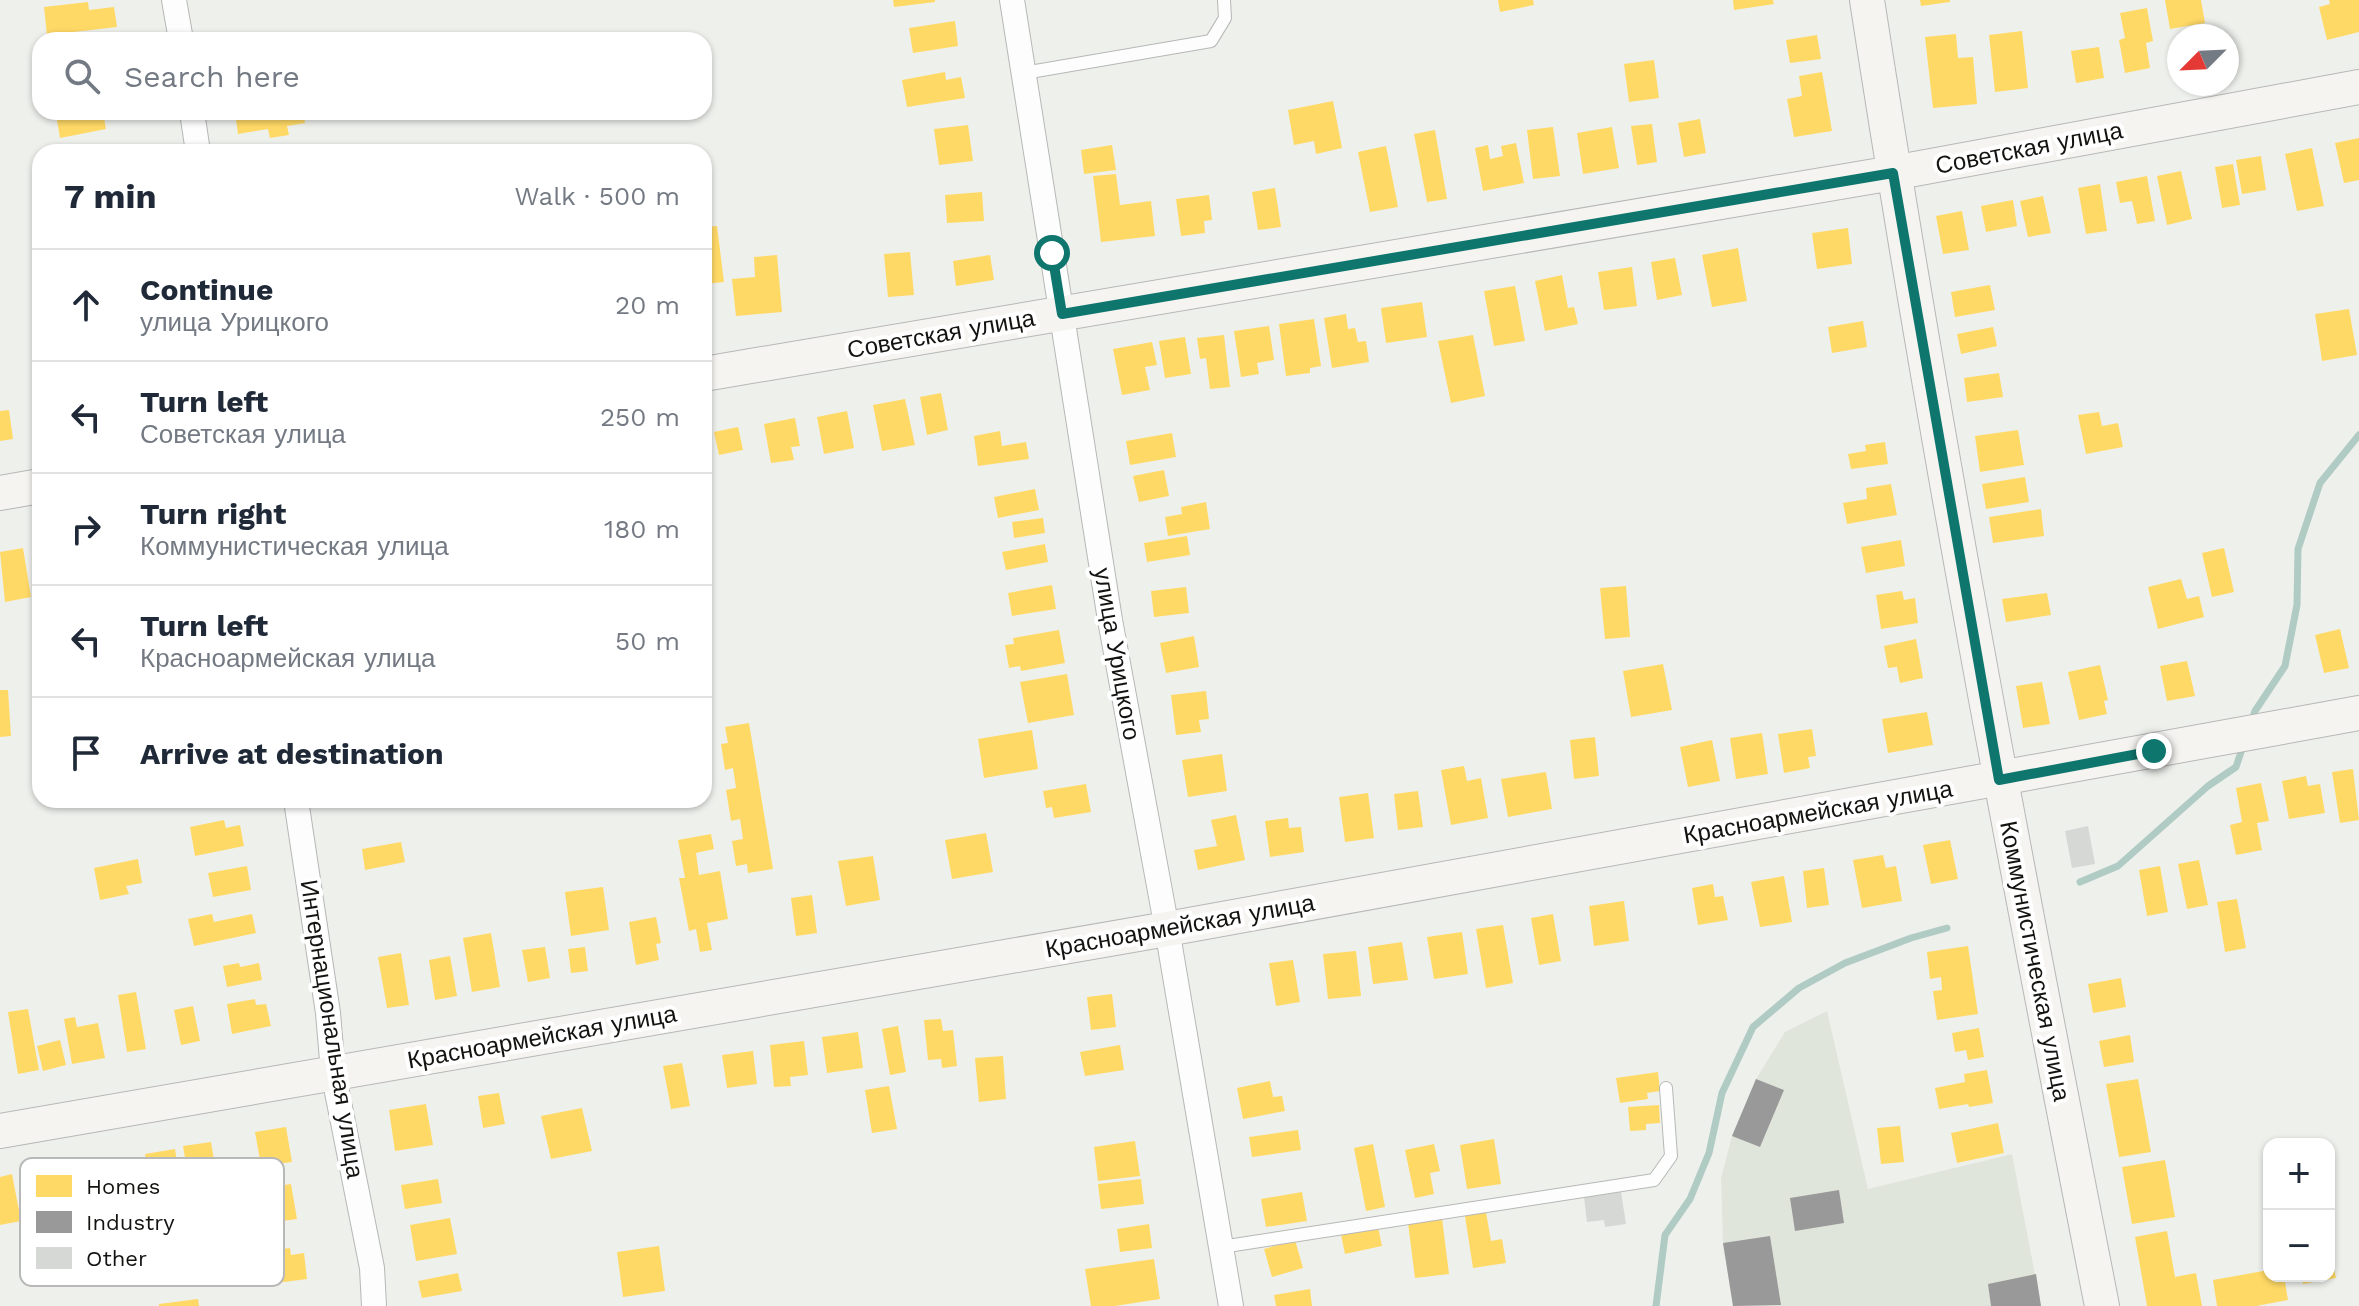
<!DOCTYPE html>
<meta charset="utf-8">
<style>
:root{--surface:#fff;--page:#f6f6f7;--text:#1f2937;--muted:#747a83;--line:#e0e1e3}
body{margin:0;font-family:"Work Sans",sans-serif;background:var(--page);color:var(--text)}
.controls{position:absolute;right:24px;bottom:24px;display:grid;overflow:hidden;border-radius:16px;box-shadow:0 2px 6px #0004}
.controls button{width:72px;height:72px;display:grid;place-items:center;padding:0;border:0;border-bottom:2px solid var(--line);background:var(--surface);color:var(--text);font:40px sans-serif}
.compass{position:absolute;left:2167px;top:24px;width:72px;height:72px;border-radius:50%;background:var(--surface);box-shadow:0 2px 6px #0004;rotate:246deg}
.stop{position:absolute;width:24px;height:24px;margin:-18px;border:6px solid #0f766e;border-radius:50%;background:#fff}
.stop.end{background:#0f766e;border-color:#fff;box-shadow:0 2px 8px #0008}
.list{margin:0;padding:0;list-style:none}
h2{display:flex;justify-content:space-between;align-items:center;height:104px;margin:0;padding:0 32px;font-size:34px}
h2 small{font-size:26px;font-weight:400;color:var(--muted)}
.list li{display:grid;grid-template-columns:52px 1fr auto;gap:24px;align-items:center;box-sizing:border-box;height:112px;padding:0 32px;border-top:2px solid var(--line)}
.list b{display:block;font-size:30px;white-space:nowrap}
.list p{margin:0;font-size:26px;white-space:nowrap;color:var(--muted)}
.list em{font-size:26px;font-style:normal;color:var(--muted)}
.icon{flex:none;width:44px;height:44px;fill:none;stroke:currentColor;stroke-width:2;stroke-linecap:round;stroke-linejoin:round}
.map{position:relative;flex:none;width:2359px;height:1306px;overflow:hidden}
.search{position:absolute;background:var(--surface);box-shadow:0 2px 6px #0004;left:32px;top:32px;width:680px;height:88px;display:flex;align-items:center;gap:20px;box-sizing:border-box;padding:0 28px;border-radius:24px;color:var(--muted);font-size:30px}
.panel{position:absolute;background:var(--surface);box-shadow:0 2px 6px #0004;left:32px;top:144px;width:680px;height:664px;border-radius:24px}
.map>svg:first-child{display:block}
.built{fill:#e0e5db}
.homes{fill:#ffd966}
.industry{fill:#999}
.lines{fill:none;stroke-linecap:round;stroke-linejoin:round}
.stream{stroke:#afcbc3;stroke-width:7}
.building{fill:#d5d8d5}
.lane-casing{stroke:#b7b8b6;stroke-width:14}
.street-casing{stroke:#b7b8b6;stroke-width:26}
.secondary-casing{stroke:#b7b8b6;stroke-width:36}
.lane{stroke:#fcfdfc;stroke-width:12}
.street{stroke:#fcfdfc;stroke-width:24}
.secondary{stroke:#f5f4f1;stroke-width:34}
.route{stroke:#0f766e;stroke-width:10}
.labels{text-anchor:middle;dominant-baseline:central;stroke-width:8;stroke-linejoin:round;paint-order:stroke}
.street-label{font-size:24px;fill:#131411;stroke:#fff}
.key{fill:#fff;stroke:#b8b8b8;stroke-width:2}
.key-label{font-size:22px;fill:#131411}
</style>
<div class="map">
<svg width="2359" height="1306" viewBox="0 0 2359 1306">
<rect width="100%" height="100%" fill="#eef0ec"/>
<path class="built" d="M1827,1011l41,178 144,-35 29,152h-308l-10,-63 -2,-65 11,-42 24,-57 29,-47z"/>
<path class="homes" d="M893,0h42v2l-41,5z
M1498,0h35l1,5 -34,7z
M1733,0h40l1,4 -40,6z
M1920,0h30v2l-29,4z
M2165,0h36l4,23 -35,6z
M2329,0h30v32l-32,8 -8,-33 11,-3z
M88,2l1,8 25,-3 3,20 -70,8 -3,-28z
M2147,8l6,33 -7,2 4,25 -25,5 -6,-33 6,-2 -5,-25z
M955,21l3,25 -45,7 -4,-25z
M2022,31l6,57 -33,4 -6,-57z
M1956,34l2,24 15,-1 4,47 -44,4 -8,-71z
M1817,35l4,24 -31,4 -4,-23z
M2099,47l5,31 -28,5 -5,-32z
M1654,60l5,38 -30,4 -5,-38z
M945,72l1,8 15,-3 4,21 -58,9 -5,-27z
M1822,72l10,59 -38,6 -7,-38 15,-3 -3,-20z
M1333,101l9,47 -26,6 -2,-13 -20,4 -6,-35z
M67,112h36l3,17 -46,9 -3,-18 11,-2z
M235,112h68l2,11 -18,3 2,9 -19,3 -2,-9 -30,5z
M1700,119l6,34 -22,4 -6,-34z
M1652,124l5,38 -20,3 -6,-39z
M968,125l5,36 -34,4 -5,-36z
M1553,127l7,49 -27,3 -6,-49z
M1612,127l7,41 -36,6 -6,-41z
M1435,130l12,69 -20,3 -13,-68z
M2359,138v42l-15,3 -9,-40z
M1516,143l8,40 -41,8 -8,-43 13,-3 2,14 13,-3 -2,-10z
M1112,145l4,25 -32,4 -3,-24z
M1386,146l12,61 -28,5 -12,-60z
M2312,148l12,58 -27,5 -12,-57z
M2261,156l5,34 -24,4 -6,-34z
M2233,164l7,41 -18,3 -7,-41z
M2181,171l11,48 -25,6 -10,-49z
M1116,174l4,31 31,-4 4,35 -54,6 -8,-66z
M2147,176l8,45 -18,3 -5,-23 -12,2 -4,-21z
M2100,184l7,47 -21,3 -8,-46z
M1275,188l6,39 -23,3 -6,-38z
M982,192l2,29 -37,2 -2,-28z
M1209,195l3,25 -8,1 1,12 -24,3 -5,-37z
M2043,196l8,37 -23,4 -8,-36z
M2013,200l4,26 -31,6 -5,-26z
M1962,211l7,39 -26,4 -7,-38z
M717,226l7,56 -20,2v-57z
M1848,228l4,36 -35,5 -5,-36z
M1738,248l9,53 -35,6 -10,-52z
M910,252l4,43 -26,2 -4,-43z
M777,255l5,57 -46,4 -4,-37 23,-2 -1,-20z
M990,255l4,25 -38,6 -3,-25z
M1675,258l7,37 -25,5 -6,-38z
M1632,267l5,39 -33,4 -6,-38z
M1562,275l6,33 6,-1 4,17 -33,7 -10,-50z
M1990,285l5,25 -40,7 -4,-25z
M1515,286l10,55 -31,5 -10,-55z
M1422,302l5,35 -41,6 -5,-35z
M2349,309l8,46 -35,6 -7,-47z
M1346,314l2,15 7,-1 3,14 8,-1 3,21 -37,6 -8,-50z
M1314,319l7,47 -11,2v5l-24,3 -7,-52z
M1863,321l4,26 -35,6 -4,-26z
M1269,326l5,34 -17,3 2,11 -18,3 -7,-46z
M1993,327l4,19 -36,8 -4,-20z
M1224,335l6,52 -20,2 -4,-31 -6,1 -3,-21z
M1473,335l12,61 -34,7 -13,-62z
M1185,337l6,37 -26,4 -6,-37z
M1152,342l5,23 -12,2 5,23 -28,5 -9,-46z
M1999,373l4,24 -36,5 -3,-24z
M941,393l7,37 -21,5 -7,-38z
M905,399l10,46 -33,6 -9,-46z
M9,410l4,29 -13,2v-30z
M847,411l7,37 -30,6 -7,-37z
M2099,412l3,14 16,-3 5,24 -37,7 -8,-39z
M795,418l5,28 -9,1 3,13 -23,3 -7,-39z
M738,427l5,23 -24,5 -5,-23z
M2018,430l6,35 -44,7 -5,-36z
M1000,431l2,15 24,-4 3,17 -51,7 -4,-30z
M1172,433l4,24 -46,8 -4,-24z
M1885,442l3,22 -37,5 -3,-15 18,-3 -1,-6z
M1164,470l5,26 -30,6 -6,-26z
M2025,477l4,25 -43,7 -4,-25z
M1891,484l6,31 -50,9 -4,-21 24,-4 -1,-11z
M1035,489l4,21 -41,8 -4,-21z
M1206,502l4,27 -42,7 -3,-19 17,-3 -1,-7z
M2041,509l3,27 -51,7 -4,-26z
M1043,518l2,15 -31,5 -2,-16z
M1187,536l3,19 -43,7 -3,-19z
M1901,540l4,26 -39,7 -5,-26z
M1045,544l3,18 -42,8 -4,-18z
M23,548l8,49 -26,5 -5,-50z
M2224,548l10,44 -22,5 -10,-44z
M2181,579l6,20 12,-3 5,21 -46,12 -10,-42z
M1052,585l4,24 -44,7 -4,-23z
M1626,586l4,51 -25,2 -5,-51z
M1186,587l3,26 -35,4 -3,-26z
M1902,591l2,9 11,-2 3,25 -37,6 -5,-34z
M2047,593l4,22 -45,7 -4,-23z
M2340,629l9,39 -25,5 -9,-38z
M1059,630l6,33 -44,8 -1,-5 -11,2 -4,-23 9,-1 -1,-6z
M1194,636l5,31 -33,6 -6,-30z
M1916,639l7,39 -23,5 -3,-16 -9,1 -4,-22z
M2187,661l8,35 -28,5 -7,-35z
M1663,664l9,46 -41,7 -8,-46z
M2100,665l8,35 -4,1 3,13 -28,6 -11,-48z
M1067,674l7,41 -46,8 -8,-41z
M2042,682l8,42 -27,4 -7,-42z
M0,690h8l3,46 -11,1z
M1206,691l3,28 -10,1 2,12 -25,3 -5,-40z
M1927,712l6,33 -45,8 -6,-34z
M749,723l24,146 -25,4 -1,-9 -11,2 -4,-25 11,-2 -3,-20 -9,2 -5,-31 10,-2 -3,-20 -8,2 -4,-26 7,-1 -3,-16z
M1812,729l4,27 -8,1 2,11 -26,5 -6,-39z
M1032,730l6,39 -54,9 -6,-39z
M1762,733l6,41 -32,5 -6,-41z
M1595,737l4,39 -25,3 -4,-39z
M1712,740l8,41 -32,6 -8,-40z
M1222,754l5,37 -39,6 -6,-37z
M1464,766l3,15 14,-3 7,40 -37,7 -10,-55z
M2353,769l6,51 -19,3 -8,-51z
M1546,772l6,37 -44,8 -7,-38z
M2306,776l2,10 12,-2 5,29 -36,6 -7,-38z
M2261,783l8,38 -12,2 5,27 -26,5 -6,-30 12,-3 -6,-34z
M1086,784l5,28 -37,6 -2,-11 -6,1 -3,-17z
M1418,791l5,36 -25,3 -4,-36z
M1368,793l6,45 -29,4 -6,-45z
M1236,815l9,45 -47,10 -4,-20 23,-4 -6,-26z
M1288,818l1,10 12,-1 3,25 -34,5 -5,-36z
M224,820l2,8 14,-3 4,21 -49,10 -5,-29z
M986,833l7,39 -41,7 -7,-39z
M711,834l3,15 -18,4 3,22 21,-4 8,48 -21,4 5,27 -12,2 -4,-23 -7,2 -10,-53h6l-7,-38z
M1950,840l8,39 -27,5 -8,-39z
M401,842l4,20 -40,8 -3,-21z
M1883,855l3,13 10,-2 6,35 -40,7 -9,-48z
M873,856l7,44 -34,6 -8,-45z
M138,859l4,24 -16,3 3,8 -29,6 -6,-32z
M2199,860l9,45 -21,4 -9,-45z
M247,866l4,24 -38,7 -5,-24z
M2160,866l8,46 -21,4 -8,-46z
M1824,868l5,37 -22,3 -4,-37z
M1784,876l8,46 -32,5 -9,-45z
M1713,884l2,13 8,-1 5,24 -30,5 -6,-37z
M603,887l6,43 -38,6 -6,-44z
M812,895l5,38 -21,3 -5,-38z
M2237,899l9,49 -21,4 -8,-50z
M1624,901l5,40 -35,5 -5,-40z
M212,914l2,8 38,-8 4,19 -62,13 -6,-27z
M1553,914l8,47 -22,4 -8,-47z
M656,917l5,26 -5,1 3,16 -23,5 -7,-43z
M1503,925l10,58 -27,5 -10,-59z
M1462,932l6,42 -34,5 -7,-42z
M491,933l9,54 -28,5 -9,-54z
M1402,942l6,38 -35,4 -5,-37z
M1968,946l10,68 -41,6 -4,-29 9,-1 -1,-13 -11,2 -3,-27z
M545,947l5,31 -22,4 -6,-32z
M585,947l3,24 -17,2 -3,-24z
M1356,951l5,45 -33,3 -5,-45z
M401,953l8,52 -22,3 -9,-51z
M450,956l7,40 -22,4 -6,-40z
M1293,960l7,42 -24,4 -7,-43z
M239,963l1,4 19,-4 3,17 -35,7 -4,-21z
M2121,978l5,29 -33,6 -5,-29z
M136,992l10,57 -19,3 -9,-57z
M1112,994l4,33 -25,3 -4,-33z
M255,999l1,6 10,-1 5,22 -39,8 -5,-30z
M193,1006l7,35 -19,4 -7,-35z
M28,1009l11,61 -21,4 -10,-62z
M75,1017l2,10 21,-4 7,35 -33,6 -8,-45z
M941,1019l2,12 10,-1 4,36 -15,2 -1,-9 -13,1 -4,-40z
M898,1026l8,46 -16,3 -8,-46z
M1979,1028l5,29 -16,3 -2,-10 -11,2 -3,-19z
M858,1032l5,36 -36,5 -5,-36z
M2130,1035l4,27 -30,5 -5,-26z
M60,1040l6,25 -23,6 -6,-25z
M804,1041l4,34 -18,2 1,9 -17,1 -4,-42z
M1120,1045l4,25 -39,6 -5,-24z
M753,1051l4,33 -30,4 -5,-33z
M1003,1056l3,43 -27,3 -4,-44z
M682,1063l8,43 -19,3 -8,-43z
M1987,1070l6,33 -24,4 -1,-3 -29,5 -4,-21 30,-6 -1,-8z
M1658,1072l2,19 -13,2 1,6 -28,4 -4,-25z
M2138,1079l13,73 -32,5 -13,-73z
M1270,1081l3,16 9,-1 3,15 -42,8 -6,-31z
M889,1086l8,43 -25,4 -7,-43z
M499,1093l6,31 -22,4 -5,-32z
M426,1104l7,41 -38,6 -6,-41z
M1659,1105l1,18 -14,1v6l-16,1 -2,-24z
M582,1108l10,43 -41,8 -10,-43z
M1998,1123l6,30 -47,10 -6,-30z
M1900,1126l4,36 -23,2 -4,-36z
M286,1127l6,35 -31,4 -6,-34z
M1298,1130l3,20 -49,7 -3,-20z
M1494,1139l7,45 -34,5 -7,-44z
M1135,1141l5,35 -42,5 -4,-34z
M211,1142l4,23 -12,1 3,19 -16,2 -7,-41z
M1373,1144l12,63 -19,4 -12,-63z
M1434,1144l6,27 -10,2 4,21 -19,4 -10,-48z
M175,1149l6,38 -29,5 -7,-38z
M2165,1160l10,57 -43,7 -10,-57z
M12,1174l9,47 -21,4v-48z
M438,1179l4,24 -37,6 -4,-24z
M1141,1179l3,25 -43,5 -3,-25z
M291,1184l6,35 -22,3 -2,-13 -5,1 -4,-22z
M1302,1192l5,29 -41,6 -5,-28z
M1486,1212l5,29 11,-2 4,24 -33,5 -8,-52z
M450,1218l7,36 -41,7 -6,-36z
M1442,1218l7,56 -34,4 -7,-55z
M1149,1224l3,24 -32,4 -3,-23z
M1378,1227l4,19 -37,8 -4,-19z
M2167,1231l8,46 21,-4 6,33h-55l-12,-69z
M1295,1240l8,28 -31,9 -8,-28z
M659,1246l6,45 -42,6 -6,-45z
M2329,1246l7,32 -33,6 -1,-8h27z
M290,1248l1,7 13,-2 3,26 -46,6 -3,-33z
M1154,1259l6,40 -45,7h-24l-6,-37z
M2269,1270v6h15l4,24 -32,6h-39l-4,-26z
M458,1273l4,18 -40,7 -4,-17z
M1310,1289l2,17h-36l-2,-11z
M198,1299l1,7h-40v-2z"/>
<path class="industry" d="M1756,1079l28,11 -24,57 -28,-11z
M1839,1190l5,33 -49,8 -5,-33z
M1770,1236l11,69 -48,1 -10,-63z
M2036,1274l5,32h-50l-3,-22z"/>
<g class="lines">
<path class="stream" d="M2251,723l4,-12 30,-45 12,-61 1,-56 22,-66 39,-48
M2080,882l38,-16 90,-80 28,-19 7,-21
M1656,1306l9,-71 25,-36 19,-46 13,-60 31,-66 46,-39 46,-25 66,-25 36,-10"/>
</g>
<path class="building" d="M2088,826l7,38 -23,4 -7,-37z
M1621,1192l5,32 -21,3 -1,-7 -17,2 -3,-25z"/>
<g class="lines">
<defs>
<path id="lane" d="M1024,73l187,-32 14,-23 -1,-18
M1221,1247l433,-67 17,-24 -5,-68"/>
<path id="street" d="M174,0l7,40
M1012,0l98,620 57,309 64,377
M192,112l6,40
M296,800l32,213 5,59 39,196 2,38"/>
<path id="secondary" d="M1867,0c67,437 150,872 235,1306
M704,374l1189,-201 466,-86
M0,493l40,-7
M0,1131l1167,-202 1192,-216"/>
</defs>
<use href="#lane" class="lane-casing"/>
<use href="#street" class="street-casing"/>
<use href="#secondary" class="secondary-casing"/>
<use href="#lane" class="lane"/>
<use href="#street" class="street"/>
<use href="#secondary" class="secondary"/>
</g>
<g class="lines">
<path class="route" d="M1052,253l10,61 831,-141 106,607 155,-29"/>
</g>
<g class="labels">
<g class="street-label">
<text transform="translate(2029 148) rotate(-11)">Советская улица</text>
<text transform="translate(941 334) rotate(-10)">Советская улица</text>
<text transform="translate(1117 654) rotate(80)">улица Урицкого</text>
<text transform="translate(1818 812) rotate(-10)">Красноармейская улица</text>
<text transform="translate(1180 926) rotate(-10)">Красноармейская улица</text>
<text transform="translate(2035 961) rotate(79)">Коммунистическая улица</text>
<text transform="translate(332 1029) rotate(81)">Интернациональная улица</text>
<text transform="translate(542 1037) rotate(-10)">Красноармейская улица</text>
</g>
</g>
<rect x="20" y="1158" width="264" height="128" rx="12" class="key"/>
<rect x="36" y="1175" width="36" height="22" fill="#ffd966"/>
<rect x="36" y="1211" width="36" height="22" fill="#999"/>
<rect x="36" y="1247" width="36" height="22" fill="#d5d8d5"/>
<g class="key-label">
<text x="86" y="1194">Homes</text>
<text x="86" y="1230">Industry</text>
<text x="86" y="1266">Other</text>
</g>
</svg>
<div class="controls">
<button>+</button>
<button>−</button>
</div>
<svg class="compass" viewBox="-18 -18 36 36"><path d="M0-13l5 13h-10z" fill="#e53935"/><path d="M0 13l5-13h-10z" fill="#747a83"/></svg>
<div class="stop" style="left:1052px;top:253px"></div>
<div class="stop end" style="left:2154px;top:751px"></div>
<div class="search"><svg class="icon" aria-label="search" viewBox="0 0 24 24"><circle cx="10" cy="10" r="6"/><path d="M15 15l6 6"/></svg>Search here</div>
<section class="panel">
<h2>7 min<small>Walk · 500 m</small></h2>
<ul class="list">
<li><svg class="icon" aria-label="ahead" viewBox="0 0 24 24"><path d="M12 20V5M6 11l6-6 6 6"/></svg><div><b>Continue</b><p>улица Урицкого</p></div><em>20 m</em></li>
<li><svg class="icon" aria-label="left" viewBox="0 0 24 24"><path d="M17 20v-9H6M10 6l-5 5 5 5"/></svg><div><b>Turn left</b><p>Советская улица</p></div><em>250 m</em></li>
<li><svg class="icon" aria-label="right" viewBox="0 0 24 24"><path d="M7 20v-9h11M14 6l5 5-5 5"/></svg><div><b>Turn right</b><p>Коммунистическая улица</p></div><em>180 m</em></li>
<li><svg class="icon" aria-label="left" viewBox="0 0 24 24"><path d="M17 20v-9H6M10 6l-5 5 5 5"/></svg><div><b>Turn left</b><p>Красноармейская улица</p></div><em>50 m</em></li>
<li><svg class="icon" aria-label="arrive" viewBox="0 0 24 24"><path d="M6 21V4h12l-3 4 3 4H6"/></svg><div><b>Arrive at destination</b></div></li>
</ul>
</section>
</div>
